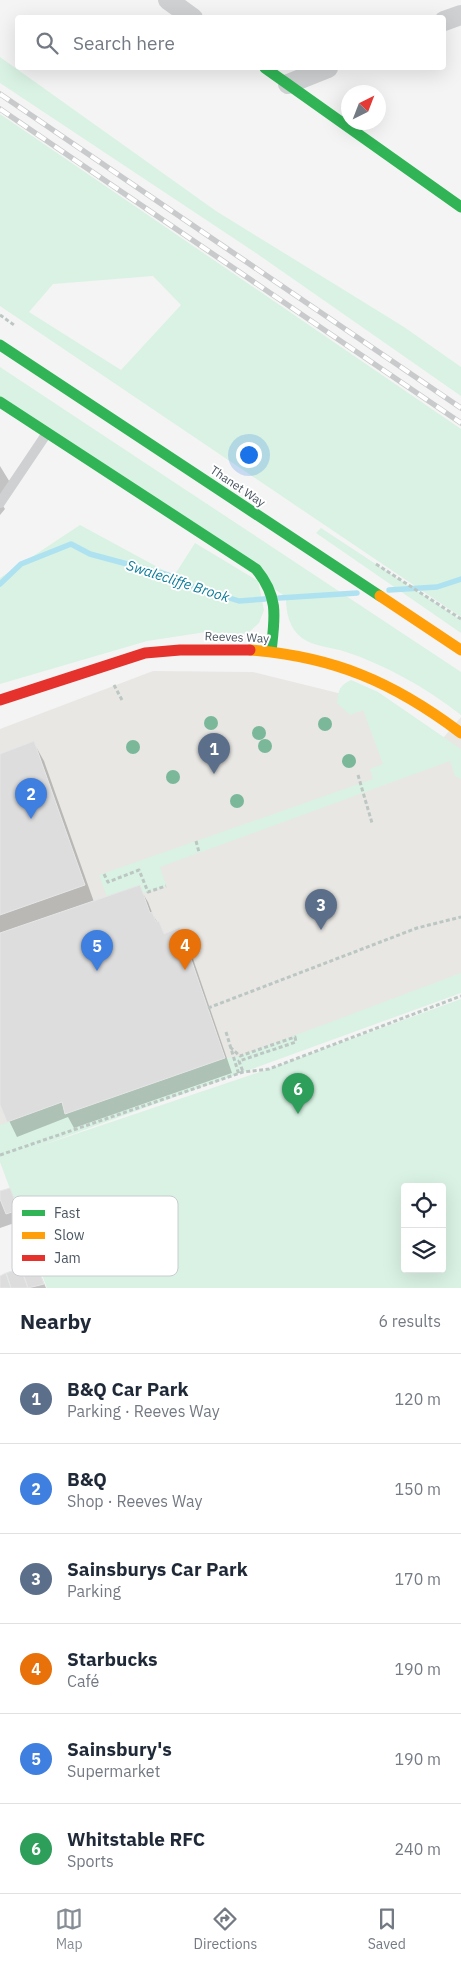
<!DOCTYPE html>
<meta charset="utf-8">
<style>
:root{--surface:#fff;--page:#f6f6f7;--text:#1f2937;--muted:#747a83;--line:#e0e1e3;--accent:#868d94}
body{margin:0;font-family:"IBM Plex Sans",sans-serif;background:var(--page);color:var(--text)}
.controls{position:absolute;right:15px;bottom:15px;display:grid;overflow:hidden;border-radius:5px;box-shadow:0 5px 20px #0002}
.controls button{width:45px;height:45px;display:grid;place-items:center;padding:0;border:0;border-bottom:1px solid var(--line);background:var(--surface);color:var(--text);font:25px sans-serif}
.compass{position:absolute;left:341px;top:85px;width:45px;height:45px;border-radius:50%;background:var(--surface);box-shadow:0 5px 20px #0002;rotate:42deg}
.you{position:absolute;left:248px;top:454px;width:18px;height:18px;margin:-12px;border:4px solid #fff;border-radius:50%;background:#1a73e8;box-shadow:0 0 0 8px #1a73e833}
.badge{display:grid;place-items:center;width:32px;height:32px;border-radius:50%;background:var(--accent);color:#fff;font-size:16px;font-weight:700}
.pin{position:absolute;translate:-50% -41px;filter:drop-shadow(0 1px 2px #0008)}
.pin::after{content:'';position:absolute;top:26px;width:18px;height:15px;background:inherit;clip-path:polygon(0 0,100% 0,50% 100%)}
.list{margin:0;padding:0;list-style:none}
h2{display:flex;justify-content:space-between;align-items:center;height:65px;margin:0;padding:0 20px;font-size:21px}
h2 small{font-size:16px;font-weight:400;color:var(--muted)}
.list li{display:grid;grid-template-columns:32px 1fr auto;gap:15px;align-items:center;box-sizing:border-box;height:90px;padding:0 20px;border-top:1px solid var(--line)}
.list b{display:block;font-size:19px;white-space:nowrap}
.list p{margin:0;font-size:16px;white-space:nowrap;color:var(--muted)}
.list em{font-size:16px;font-style:normal;color:var(--muted)}
.icon{flex:none;width:28px;height:28px;fill:none;stroke:currentColor;stroke-width:2;stroke-linecap:round;stroke-linejoin:round}
.map{position:relative;flex:none;width:461px;height:1288px;overflow:hidden}
.search{position:absolute;background:var(--surface);box-shadow:0 5px 20px #0002;left:15px;right:15px;top:15px;height:55px;display:flex;align-items:center;gap:12px;box-sizing:border-box;padding:0 18px;border-radius:5px;color:var(--muted);font-size:19px}
.sheet{height:605px;background:var(--surface)}
nav{display:flex;justify-content:space-around;align-items:center;box-sizing:border-box;height:70px;border-top:1px solid var(--line);background:var(--surface);font-size:14px;color:var(--muted)}
nav a{display:grid;justify-items:center;gap:2px}
nav .on{color:var(--accent)}
.map>svg:first-child{display:block}
.commercial{fill:#e8e7e3}
.green{fill:#d9f2e3;fill-rule:evenodd}
.shadow{fill:#0003}
.lines{fill:none;stroke-linecap:round;stroke-linejoin:round}
.stream{stroke:#aee2f0;stroke-width:5.5}
.building{fill:#ddddde;stroke:#e5e6e7}
.path{stroke:#bcc7c4;stroke-width:3;stroke-dasharray:4 2.5;stroke-linecap:butt}
.lane{stroke:#ced0d2;stroke-width:10}
.street{stroke:#ced0d2;stroke-width:20}
.fast{stroke:#30b455;stroke-width:11}
.slow{stroke:#ff9f0a;stroke-width:11}
.jam{stroke:#e5322d;stroke-width:11}
.rail-casing{stroke:#c9cacc;stroke-width:5.5}
.rail{stroke:#fff;stroke-width:4;stroke-dasharray:11;stroke-linecap:butt}
.tree{fill:#7ab899}
.labels{text-anchor:middle;dominant-baseline:central;stroke-width:4;stroke-linejoin:round;paint-order:stroke}
.street-label{font-size:12px;fill:#4a5661;stroke:#fff}
.water-label{font-size:14px;font-style:italic;fill:#0c7c9b;stroke:#fff}
.key{fill:#fff;stroke:#c9ccd0;stroke-width:1}
.key-label{font-size:14px;fill:#4a5661}
</style>
<div class="map">
<svg width="461" height="1288" viewBox="0 0 461 1288">
<rect width="100%" height="100%" fill="#f4f4f4"/>
<path class="commercial" d="M153,671l100,1 85,21 101,50 22,-26v265l-461,164v-417z"/>
<path class="green" d="M0,57l216,154 188,116 57,40v29l-205,-143 -256,-170z
M0,114l461,315v188l-461,-311zM153,276l28,29 -60,65 -92,-58 24,-28z
M0,367l461,305v43c-33,-26 -75,-50 -115,-63 -14,-5 -32,-5 -44,-14 -13,-10 -16,-25 -16,-41l-286,-199z
M80,525l94,51 21,-33 63,38 6,29 -5,13 -11,10 -12,2 -30,-3 -59,9 -147,43v-106z
M321,528l140,92v13l-145,-100z
M351,680l27,12 83,57v30l-6,-3 -5,-15 -290,106 6,19 -18,6 -41,5 -8,-22 274,-96 -3,-10 13,-5 -20,-54 -13,5 -13,-12c1,-13 3,-18 14,-23z
M461,973v20l-424,154 232,-78 192,-70v289h-414l-47,-126v-37l62,-23 3,12 160,-56 15,-2zM405,1187h37v82h-37z"/>
<path class="shadow" d="M0,466l11,18 -11,15z
M0,501l5,8 -5,6z
M34,743l10,18 50,141 45,-15 9,15 5,13 12,20 15,-6 8,15 44,129 -158,55 -6,-11 -51,20 -17,-35v-347z
M10,1189l13,31 -23,8v-36z
M36,1264l10,24h-46v-11z"/>
<g class="lines">
<path class="stream" d="M0,584l21,-20 50,-20 19,10 78,21 23,11 48,15 26,-2
M389,590l48,-3 24,-8
M279,598l78,-5"/>
</g>
<path class="building" d="M34,741l51,144 -85,30v-161z
M140,885l10,28 2,-1 4,10 3,-1 5,13 16,-7 45,131 -160,56 -3,-12 -55,20 -7,-17v-172z
M10,1188l8,22 -12,4 -6,-15v-8z
M36,1263l8,21 -16,4 -7,-20z
M21,1268l7,20h-17l-5,-15z
M6,1273l5,15h-11v-12z"/>
<g class="lines">
<path class="path" d="M0,315l14,10
M376,564l85,55
M114,685l8,15
M358,775l14,48
M196,841l3,11
M104,874l4,8 31,-12 9,22 18,-6
M208,1008l209,-80 44,-11
M226,1032l13,43
M230,1047l10,9 55,-19 1,5 -57,19 4,11
M0,1155l243,-83 26,-3 192,-73"/>
<path class="lane" d="M0,503l47,-70"/>
<path class="street" d="M168,0l25,18
M444,21l17,-6
M288,84l40,-16"/>
<path class="fast" d="M265,68l196,139
M0,345l380,251
M0,402l256,167c23,28 19,48 15,82"/>
<path class="slow" d="M380,596l81,54
M250,650c85,7 143,32 211,83"/>
<path class="jam" d="M0,700l145,-47 35,-3h70"/>
<defs>
<path id="rail" d="M0,94l461,314
M0,109l461,314"/>
</defs>
<use href="#rail" class="rail-casing"/>
<use href="#rail" class="rail"/>
</g>
<g class="tree">
<circle cx="211" cy="723" r="7"/>
<circle cx="325" cy="724" r="7"/>
<circle cx="259" cy="733" r="7"/>
<circle cx="265" cy="746" r="7"/>
<circle cx="133" cy="747" r="7"/>
<circle cx="349" cy="761" r="7"/>
<circle cx="173" cy="777" r="7"/>
<circle cx="237" cy="801" r="7"/>
</g>
<g class="labels">
<g class="street-label">
<text transform="translate(238 486) rotate(34)">Thanet Way</text>
<text transform="translate(237 637) rotate(2)">Reeves Way</text>
</g>
<g class="water-label">
<text transform="translate(178 581) rotate(18)">Swalecliffe Brook</text>
</g>
</g>
<rect x="12" y="1196" width="166" height="80" rx="8" class="key"/>
<rect x="22" y="1210" width="23" height="6" fill="#30b455"/>
<rect x="22" y="1232" width="23" height="7" fill="#ff9f0a"/>
<rect x="22" y="1255" width="23" height="6" fill="#e5322d"/>
<g class="key-label">
<text x="54" y="1218">Fast</text>
<text x="54" y="1240">Slow</text>
<text x="54" y="1263">Jam</text>
</g>
</svg>
<div class="controls">
<button><svg class="icon" aria-label="locate" viewBox="0 0 24 24"><circle cx="12" cy="12" r="6"/><path d="M12 2v4M12 18v4M2 12h4M18 12h4"/></svg></button>
<button><svg class="icon" aria-label="layers" viewBox="0 0 24 24"><path d="M12 4l9 5-9 5-9-5zM3 14l9 5 9-5"/></svg></button>
</div>
<svg class="compass" viewBox="-18 -18 36 36"><path d="M0-13l5 13h-10z" fill="#e53935"/><path d="M0 13l5-13h-10z" fill="#747a83"/></svg>
<div class="you"></div>
<div class="pin badge" style="left:214px;top:774px;background:#5c6f8a">1</div>
<div class="pin badge" style="left:31px;top:819px;background:#3f7fe0">2</div>
<div class="pin badge" style="left:321px;top:930px;background:#5c6f8a">3</div>
<div class="pin badge" style="left:185px;top:970px;background:#e8710a">4</div>
<div class="pin badge" style="left:97px;top:971px;background:#3f7fe0">5</div>
<div class="pin badge" style="left:298px;top:1114px;background:#2e9e5b">6</div>
<div class="search"><svg class="icon" aria-label="search" viewBox="0 0 24 24"><circle cx="10" cy="10" r="6"/><path d="M15 15l6 6"/></svg>Search here</div>
</div>
<section class="sheet">
<h2>Nearby<small>6 results</small></h2>
<ul class="list">
<li><span class="badge" style="background:#5c6f8a">1</span><div><b>B&amp;Q Car Park</b><p>Parking · Reeves Way</p></div><em>120 m</em></li>
<li><span class="badge" style="background:#3f7fe0">2</span><div><b>B&amp;Q</b><p>Shop · Reeves Way</p></div><em>150 m</em></li>
<li><span class="badge" style="background:#5c6f8a">3</span><div><b>Sainsburys Car Park</b><p>Parking</p></div><em>170 m</em></li>
<li><span class="badge" style="background:#e8710a">4</span><div><b>Starbucks</b><p>Café</p></div><em>190 m</em></li>
<li><span class="badge" style="background:#3f7fe0">5</span><div><b>Sainsbury's</b><p>Supermarket</p></div><em>190 m</em></li>
<li><span class="badge" style="background:#2e9e5b">6</span><div><b>Whitstable RFC</b><p>Sports</p></div><em>240 m</em></li>
</ul>
</section>
<nav>
<a class="on"><svg class="icon" aria-label="map" viewBox="0 0 24 24"><path d="M3 6l6-2 6 2 6-2v14l-6 2-6-2-6 2zM9 4v14M15 6v14"/></svg>Map</a>
<a><svg class="icon" aria-label="directions" viewBox="0 0 24 24"><path d="M12 3l9 9-9 9-9-9zM9 14v-3h6M13 9l2 2-2 2"/></svg>Directions</a>
<a><svg class="icon" aria-label="saved" viewBox="0 0 24 24"><path d="M7 4h10v16l-5-4-5 4z"/></svg>Saved</a>
</nav>
